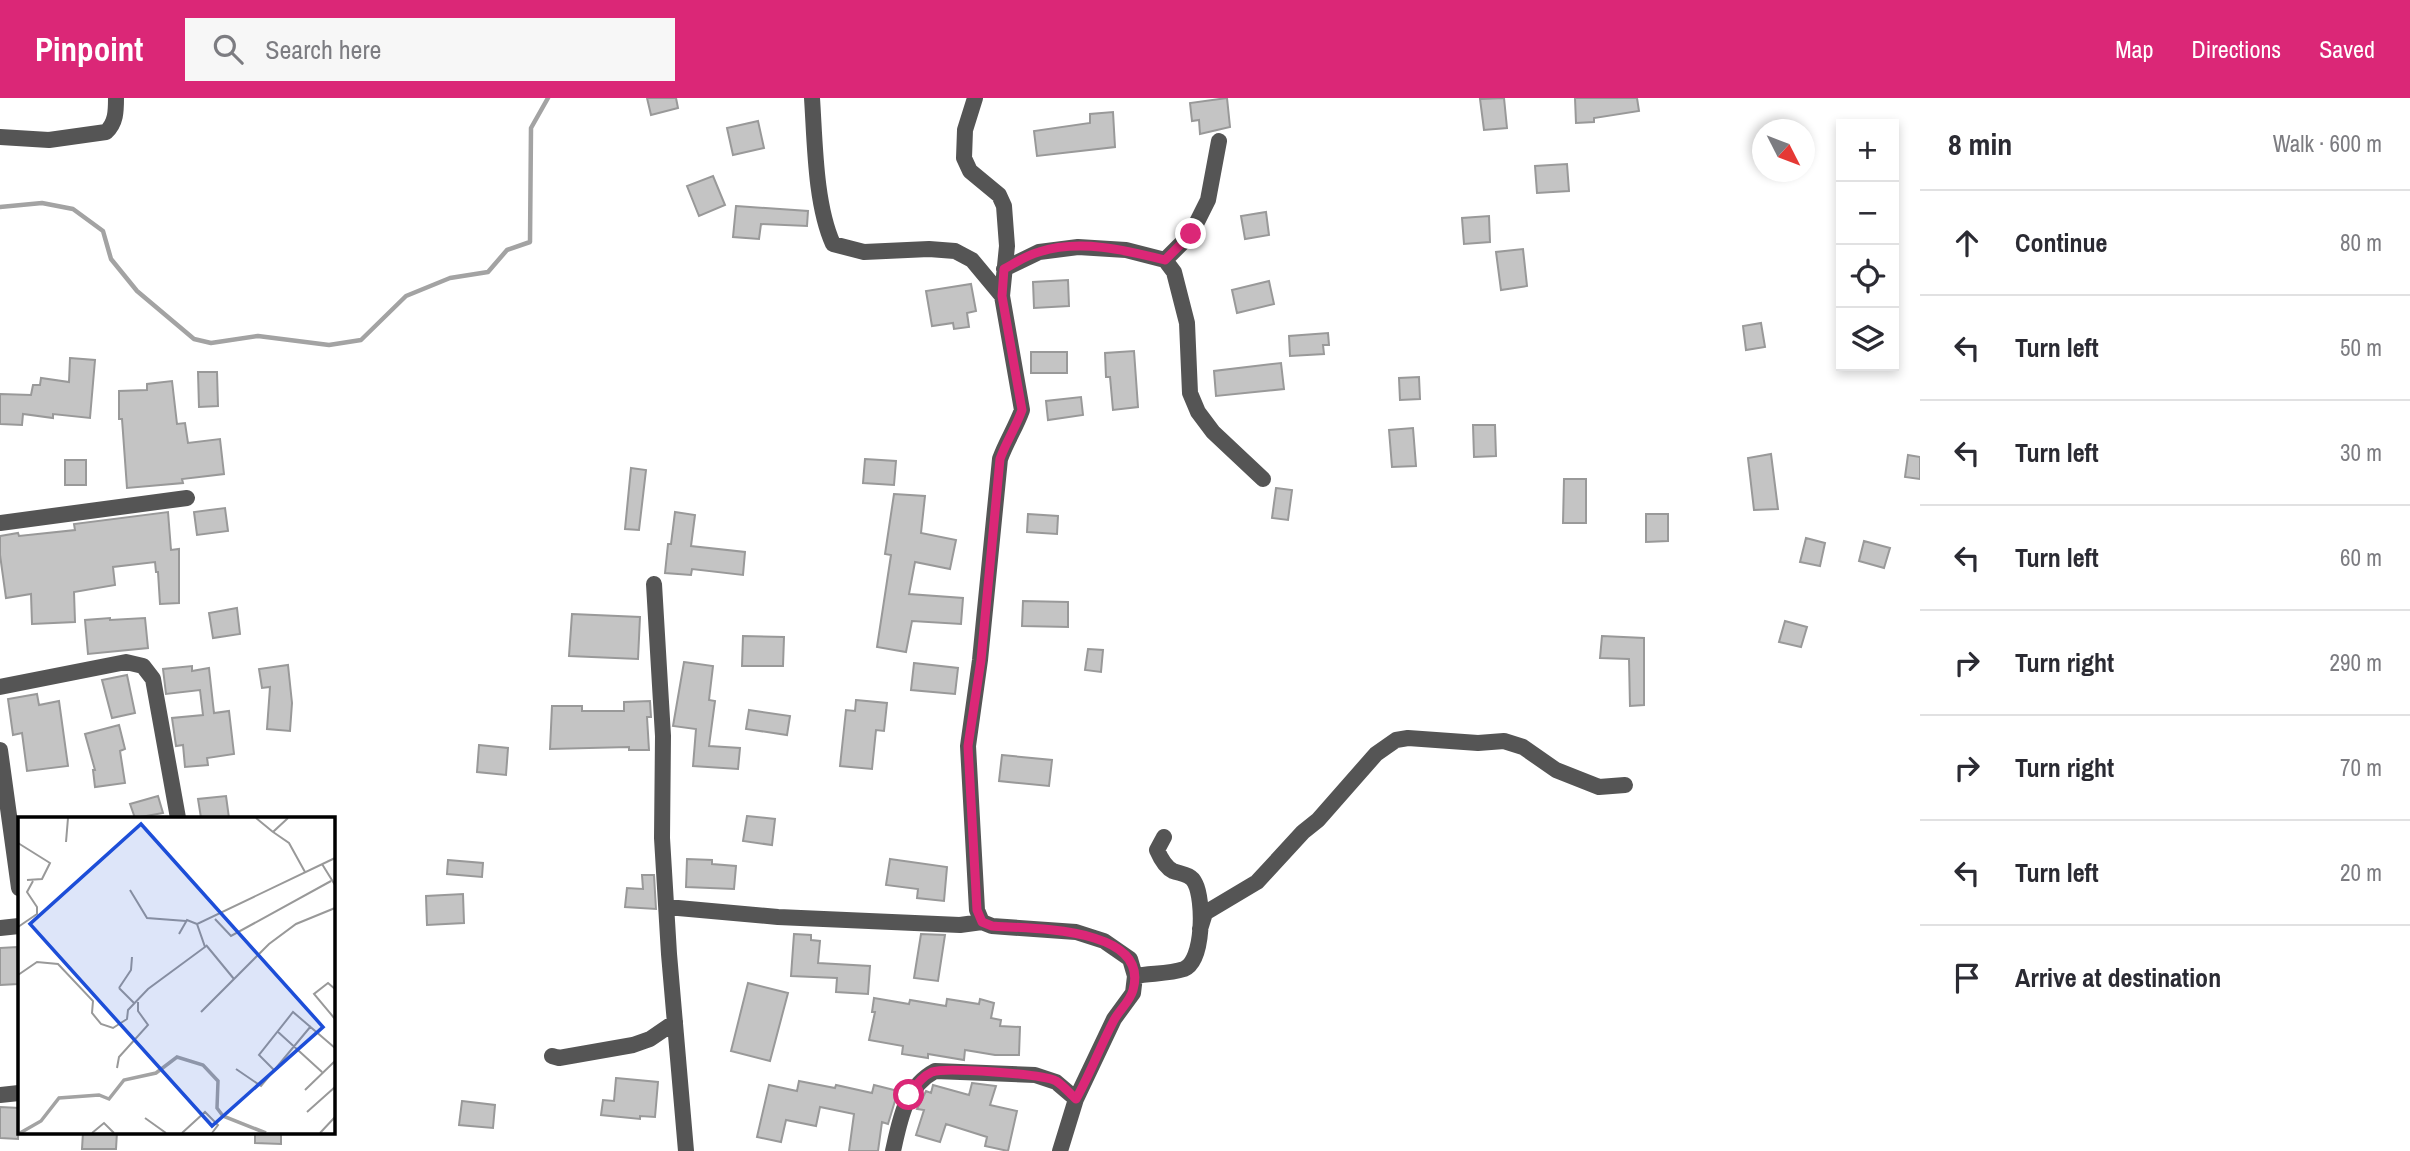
<!DOCTYPE html>
<meta charset="utf-8">
<style>
:root{--surface:#fff;--page:#f7f7f7;--text:#2b2b33;--muted:#7c7c81;--line:#e1e1e2;--accent:#db2777}
body{margin:0;font-family:"Archivo Narrow",sans-serif;background:var(--page);color:var(--text)}
.controls{position:absolute;right:21px;top:21px;display:grid;overflow:hidden;border-radius:0px;box-shadow:0 4px 10px #0003}
.controls button{width:63px;height:63px;display:grid;place-items:center;padding:0;border:0;border-bottom:2px solid var(--line);background:var(--surface);color:var(--text);font:35px sans-serif}
.compass{position:absolute;left:1752px;top:21px;width:63px;height:63px;border-radius:50%;background:var(--surface);box-shadow:0 4px 10px #0003;rotate:132deg}
.stop{position:absolute;width:21px;height:21px;margin:-16px;border:5px solid #db2777;border-radius:50%;background:#fff}
.stop.end{background:#db2777;border-color:#fff;box-shadow:0 2px 7px #0008}
.list{margin:0;padding:0;list-style:none}
h2{display:flex;justify-content:space-between;align-items:center;height:91px;margin:0;padding:0 28px;font-size:30px}
h2 small{font-size:23px;font-weight:400;color:var(--muted)}
.list li{display:grid;grid-template-columns:46px 1fr auto;gap:21px;align-items:center;box-sizing:border-box;height:105px;padding:0 28px;border-top:2px solid var(--line)}
.list b{display:block;font-size:26px;white-space:nowrap}
.list em{font-size:23px;font-style:normal;color:var(--muted)}
.icon{flex:none;width:38px;height:38px;fill:none;stroke:currentColor;stroke-width:2;stroke-linecap:round;stroke-linejoin:round}
.map{position:relative;flex:none;width:1920px;height:1053px;overflow:hidden}
header{display:flex;align-items:center;gap:42px;box-sizing:border-box;height:98px;padding:0 35px;background:var(--accent);color:#fff}
header strong{font-size:33px}
nav{display:flex;gap:38px;margin-inline-start:auto;font-size:24px}
.search{width:490px;height:63px;background:var(--page);display:flex;align-items:center;gap:18px;box-sizing:border-box;padding:0 24px;border-radius:0px;color:var(--muted);font-size:26px}
main{display:flex}
aside{flex:1;background:var(--surface)}
.map>svg:first-child{display:block}
.lines{fill:none;stroke-linecap:round;stroke-linejoin:round}
.stream{stroke:#a3a3a3;stroke-width:4.5}
.building{fill:#c4c4c4;stroke:#999;stroke-width:2}
.minor{stroke:#555;stroke-width:16}
.route{stroke:#db2777;stroke-width:9}
.inset-river{fill:none;stroke:#a3a3a3;stroke-width:3.5}
.inset-road{fill:none;stroke:#999;stroke-width:2}
.view{fill:#1d4ed8;fill-opacity:0.15;stroke:#1d4ed8;stroke-width:3.5}
.inset-edge{fill:none;stroke:#000;stroke-width:3.5}
</style>
<header>
<strong>Pinpoint</strong>
<div class="search"><svg class="icon" aria-label="search" viewBox="0 0 24 24"><circle cx="10" cy="10" r="6"/><path d="M15 15l6 6"/></svg>Search here</div>
<nav><a>Map</a><a>Directions</a><a>Saved</a></nav>
</header>
<main>
<div class="map">
<svg width="1920" height="1053" viewBox="0 0 1920 1053">
<rect width="100%" height="100%" fill="#fff"/>
<g class="lines">
<path class="stream" d="M0,109l42,-4 31,6 30,22 8,28 26,32 57,48 17,4 47,-7 71,9 32,-5 45,-44 44,-18 38,-6 19,-22 23,-8 1,-114 17,-30"/>
</g>
<path class="building" d="M647,0h29l2,10 -27,7z
M1227,0l3,29 -30,7 -1,-14 -7,1 -2,-18z
M1504,0l3,30 -23,2 -4,-31z
M1575,0h62l2,13 -45,7v4l-18,1z
M1113,14l2,35 -78,9 -3,-25 56,-8v-9z
M758,23l6,27 -31,7 -6,-27z
M1567,66l2,27 -32,2 -2,-27z
M713,78l12,29 -26,11 -12,-30z
M736,108l72,5 -1,15 -46,-2 -2,15 -26,-2z
M1266,114l3,23 -24,4 -4,-23z
M1489,118l1,26 -26,2 -2,-26z
M1523,151l4,37 -26,4 -5,-38z
M1068,182l1,26 -35,2 -1,-26z
M1269,183l5,23 -37,9 -5,-23z
M971,186l5,27 -9,2 2,14 -15,2 -1,-6 -21,3 -6,-35z
M1761,225l4,24 -19,3 -3,-24z
M1328,235l1,12h-6l1,9 -34,2 -1,-20z
M1134,253l4,56 -25,3 -3,-33h-4l-1,-24z
M1031,254h36v21h-36z
M70,260l25,2 -5,58 -37,-4v4l-30,-4 -1,11 -22,-1v-30l31,1 2,-10h7l1,-7 28,4z
M1281,265l3,26 -68,7 -2,-25z
M198,274h19l1,34 -19,1z
M1419,279l1,22 -20,1 -1,-22z
M172,283l5,43 8,-1 3,20 32,-4 4,35 -42,5 1,4 -56,5 -5,-69h-3v-28l28,-1v-6z
M1081,299l2,18 -35,5 -2,-19z
M1473,327h22l1,31 -22,1z
M1413,330l3,38 -24,1 -3,-37z
M1771,356l7,55 -24,1 -6,-52z
M1908,357l12,2v22l-15,-2z
M865,361l31,2 -2,24 -31,-2z
M65,362h21v25h-21z
M631,370l15,2 -7,60 -14,-1z
M1564,381h22v44h-23z
M1276,390l16,2 -4,30 -16,-2z
M894,396l31,2 -4,37 35,7 -6,29 -35,-7 -6,32 54,4 -2,26 -49,-3 -6,31 -29,-5 14,-92 -6,-1z
M225,410l3,23 -31,4 -3,-23z
M168,414l3,38 8,-1v54l-19,1 -2,-32h-2l-1,-10 -42,5 2,18 -41,7 1,30 -43,2 -1,-30 -25,4 -6,-43v-19l18,-3 1,3 56,-6 -1,-6z
M675,414l20,3 -4,31 54,6 -2,23 -51,-6 -1,6 -26,-2 3,-29h3z
M1028,416l30,2 -1,18 -30,-2z
M1646,416h22v27l-22,1z
M1806,440l19,5 -5,23 -20,-4z
M1864,443l26,7 -6,20 -25,-7z
M1023,503l45,1v25l-46,-1z
M237,510l3,26 -27,4 -4,-25z
M572,516l68,3 -2,42 -69,-3z
M110,520v2l35,-2 3,30 -60,6 -3,-34z
M1785,523l22,6 -6,20 -22,-5z
M743,538l41,1 -1,29h-41z
M1602,538l42,2v67l-14,1 -1,-47 -29,-1z
M1088,551l15,1 -2,22 -16,-2z
M684,564l29,4 -4,34 6,1 -6,45 31,2 -2,21 -45,-3 3,-37 -23,-3z
M914,565l44,5 -3,26 -44,-4z
M288,567l4,38 -2,28 -23,-2 3,-42 -8,1 -3,-19z
M192,568v5l17,-3 5,45 15,-2 5,43 -27,4 1,7 -23,2 -2,-22 -7,1 -4,-28 31,-3 -3,-25 -34,4 -3,-25z
M127,577l8,38 -23,5 -10,-38z
M37,596l2,11 20,-4 9,65 -41,5 -5,-38 -9,2 -5,-36z
M856,602l31,3 -3,28 -8,-1 -4,39 -32,-3 6,-56 9,1z
M650,603l1,16h-4l2,33h-20v-3l-79,2 2,-43h30v5h42v-9z
M749,612l41,6 -3,19 -41,-6z
M119,627l6,24 -5,2 5,32 -30,4 -2,-17h2l-10,-36z
M479,647l29,3 -2,27 -29,-3z
M1002,657l50,5 -3,26 -50,-5z
M158,698l5,17 -28,5 -5,-14z
M226,698l3,22h-28l-3,-19z
M747,718l28,3 -3,26 -29,-4z
M687,761l25,1v4l24,2 -2,23 -48,-2z
M890,761l57,8 -3,34 -27,-3 1,-9 -32,-4z
M448,762l35,3 -1,14 -35,-3z
M642,777h12l2,34 -31,-2 2,-19 16,1z
M463,796l1,29 -37,2 -1,-29z
M794,836l17,1v5l9,1 -2,22 52,3 -2,28 -32,-2 1,-14 -46,-2z
M921,836l24,1 -7,46 -24,-3z
M17,849l1,37 -18,1v-37z
M748,885l40,10 -18,68 -39,-10z
M874,900l35,6 1,-4 36,6 1,-7 32,5 1,-5 14,4 -3,15 10,2 -1,6 20,1 -1,28h-24l-30,-5 -1,10 -36,-6v4l-26,-4 1,-8 -34,-6 6,-28h-3z
M616,980l42,4 -3,35 -15,-1v3l-39,-4 2,-15 11,1z
M799,983l36,7 1,-3 36,8 2,-8 24,6 -10,33 -6,-2 -4,29h-29l5,-37 -34,-7 -4,19 -30,-6 -5,22 -24,-5 12,-52 28,6z
M972,985l24,3 -6,19 27,6 -9,40 -23,-5 2,-9 -41,-13 -6,18 -24,-7 8,-25 -7,-1 9,-18 5,2 2,-8 36,10z
M462,1003l33,4 -2,23 -34,-3z
M0,1009l19,1 -1,31 -18,-1z
M83,1034h34l-1,17h-34z
M255,1034h26v12l-26,-1z"/>
<g class="lines">
<path class="minor" d="M812,0c3,44 3,106 21,146l31,8 65,-3 26,2 17,9 30,36
M975,0l-10,32 -1,28 6,13 29,24 5,11 3,40 -5,50 20,114c-6,17 -16,32 -22,49l-20,201 -12,86 9,164 5,12 10,4 84,6 28,9 26,18 5,17 -2,17 -19,26 -38,80 -16,52
M0,39l49,3 57,-8c10,-9 10,-21 10,-34
M1165,162l26,-26 17,-34 11,-59
M1004,171l35,-17 39,-5 48,3 39,10 9,12 13,51 3,70 8,19 15,20 50,47
M0,425l187,-25
M654,486l9,152 -1,102 7,116 17,197
M0,589l126,-25 17,4 10,13 25,139
M0,652l19,138
M667,809l111,10 182,8 22,-3
M0,830l19,-2
M1200,831l5,-16 52,-31 46,-50 15,-12 58,-66 20,-14 12,-2 70,5 26,-2 19,6 33,23 43,17 26,-2
M1135,878c16,-3 34,-2 49,-7 20,-8 20,-69 11,-86 -4,-9 -14,-9 -22,-12 -8,-4 -13,-14 -16,-21l7,-13
M552,958l7,2 74,-13 17,-6 25,-17
M0,997l19,-2
M893,1053c7,-31 12,-64 42,-80l100,4 21,7 20,17"/>
</g>
<g class="lines">
<path class="route" d="M909,997c7,-9 12,-18 23,-23 14,-5 110,2 124,9 7,4 14,13 20,18 14,-25 24,-52 37,-77 5,-11 17,-20 20,-32 18,-64 -103,-61 -141,-64l-10,-4 -5,-12 -9,-164 13,-86 19,-201c6,-17 16,-32 22,-49l-20,-114 2,-27c11,-6 23,-14 35,-17 40,-13 87,-2 126,8l26,-26"/>
</g>
<g transform="translate(18 719)">
<rect width="317" height="317" fill="#fff"/>
<path class="inset-river" d="M2,316l21,-12 18,-23 40,-3 10,4 15,-19 32,-7 21,-16 26,8 15,16 -1,27 6,8 43,17"/>
<path class="inset-road" d="M238,1l17,14M270,1l-15,14 16,11 16,29M48,25l2,-24M0,26l32,20 -8,16 -15,1M304,47l13,21M112,73l17,28 39,3M197,102l16,17 100,-55M0,110l19,-13v-7l-10,-15 6,-11M161,117l8,-14 10,4M188,128l28,34M0,158l19,-13 21,2 35,37 -1,12 9,11 12,4 14,-9 1,-9 20,-21 57,-42 -8,-23 138,-66M101,171l12,-18 1,-13M101,171l16,16M317,172l-7,-6 -14,11 21,25M183,195l68,-68 27,-20 39,-16M259,214l45,41M99,251l2,-11 29,-32 -10,-14v-9M218,252l25,17 50,-60M257,254l-16,-16 34,-43 42,36M287,273l30,-29M289,295l28,-25M127,301l21,15M74,316l12,-10 10,10M164,316l23,-21 13,13 -6,8M302,316l15,-16"/>
<path class="view" d="M123,7l182,203 -111,99 -182,-202z"/>
<rect width="317" height="317" class="inset-edge"/>
</g>
</svg>
<div class="controls">
<button>+</button>
<button>−</button>
<button><svg class="icon" aria-label="locate" viewBox="0 0 24 24"><circle cx="12" cy="12" r="6"/><path d="M12 2v4M12 18v4M2 12h4M18 12h4"/></svg></button>
<button><svg class="icon" aria-label="layers" viewBox="0 0 24 24"><path d="M12 4l9 5-9 5-9-5zM3 14l9 5 9-5"/></svg></button>
</div>
<svg class="compass" viewBox="-18 -18 36 36"><path d="M0-13l5 13h-10z" fill="#e53935"/><path d="M0 13l5-13h-10z" fill="#7c7c81"/></svg>
<div class="stop" style="left:909px;top:997px"></div>
<div class="stop end" style="left:1191px;top:136px"></div>
</div>
<aside>
<h2>8 min<small>Walk · 600 m</small></h2>
<ul class="list">
<li><svg class="icon" aria-label="ahead" viewBox="0 0 24 24"><path d="M12 20V5M6 11l6-6 6 6"/></svg><div><b>Continue</b></div><em>80 m</em></li>
<li><svg class="icon" aria-label="left" viewBox="0 0 24 24"><path d="M17 20v-9H6M10 6l-5 5 5 5"/></svg><div><b>Turn left</b></div><em>50 m</em></li>
<li><svg class="icon" aria-label="left" viewBox="0 0 24 24"><path d="M17 20v-9H6M10 6l-5 5 5 5"/></svg><div><b>Turn left</b></div><em>30 m</em></li>
<li><svg class="icon" aria-label="left" viewBox="0 0 24 24"><path d="M17 20v-9H6M10 6l-5 5 5 5"/></svg><div><b>Turn left</b></div><em>60 m</em></li>
<li><svg class="icon" aria-label="right" viewBox="0 0 24 24"><path d="M7 20v-9h11M14 6l5 5-5 5"/></svg><div><b>Turn right</b></div><em>290 m</em></li>
<li><svg class="icon" aria-label="right" viewBox="0 0 24 24"><path d="M7 20v-9h11M14 6l5 5-5 5"/></svg><div><b>Turn right</b></div><em>70 m</em></li>
<li><svg class="icon" aria-label="left" viewBox="0 0 24 24"><path d="M17 20v-9H6M10 6l-5 5 5 5"/></svg><div><b>Turn left</b></div><em>20 m</em></li>
<li><svg class="icon" aria-label="arrive" viewBox="0 0 24 24"><path d="M6 21V4h12l-3 4 3 4H6"/></svg><div><b>Arrive at destination</b></div></li>
</ul>
</aside>
</main>
